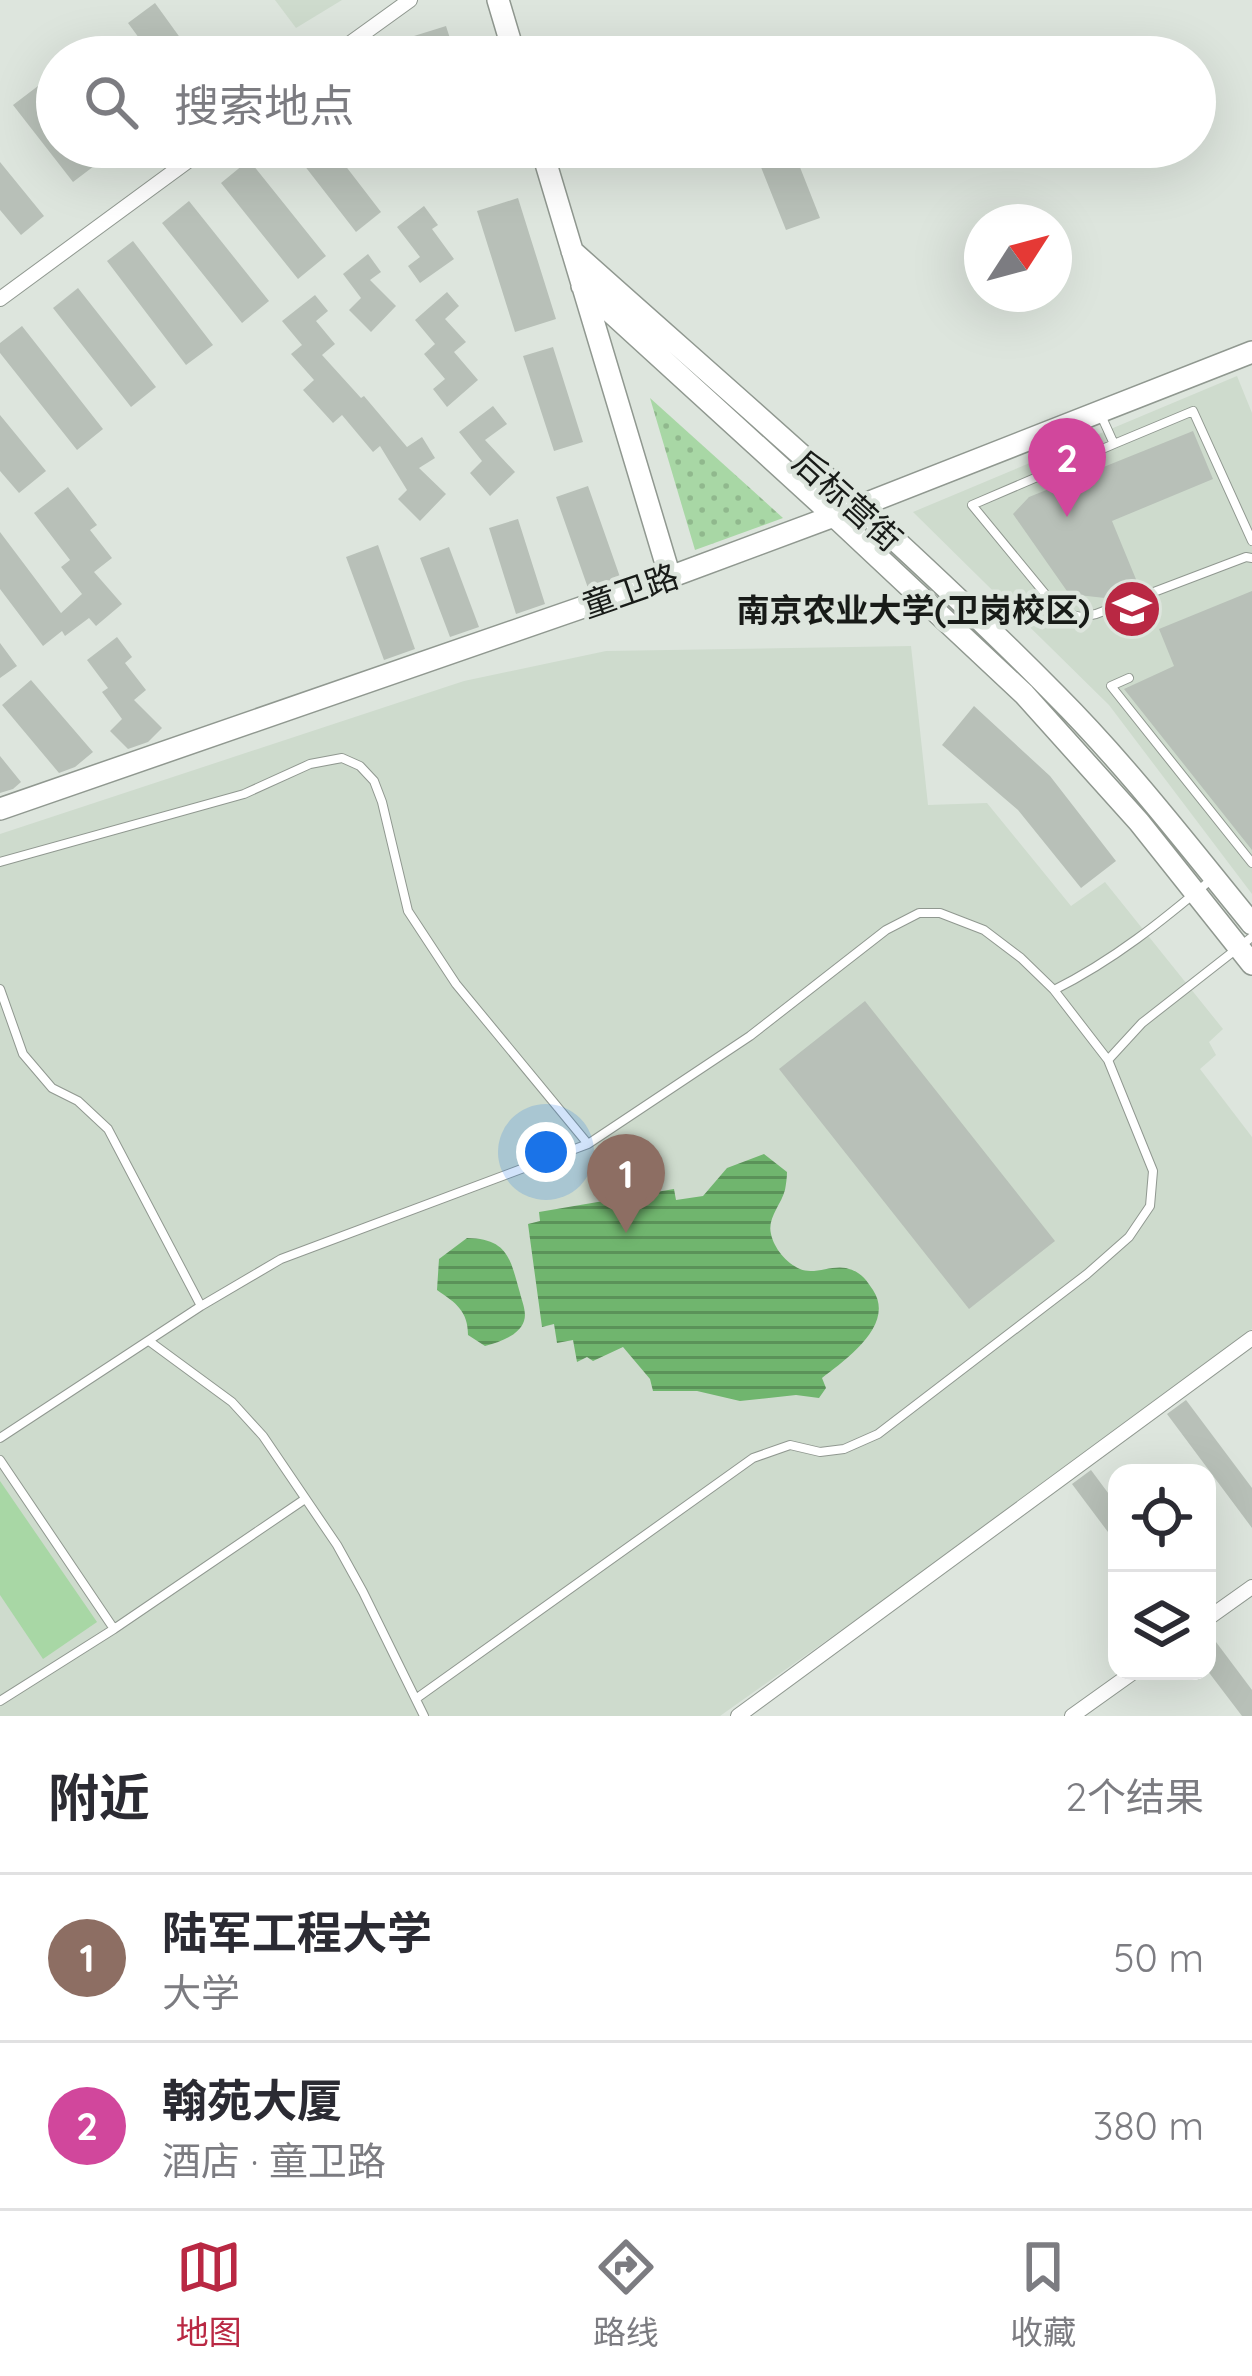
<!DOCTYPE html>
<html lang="zh">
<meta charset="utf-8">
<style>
:root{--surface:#fff;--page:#f2f2f3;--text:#2b2b33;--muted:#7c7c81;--line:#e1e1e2;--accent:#b92843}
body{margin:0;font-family:Quicksand,"Noto Sans SC",sans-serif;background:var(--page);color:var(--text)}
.controls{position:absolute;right:36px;bottom:36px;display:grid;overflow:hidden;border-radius:24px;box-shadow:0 12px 48px #0002}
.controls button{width:108px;height:108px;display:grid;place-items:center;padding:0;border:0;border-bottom:3px solid var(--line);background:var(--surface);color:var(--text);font:60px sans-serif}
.compass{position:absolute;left:964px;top:204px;width:108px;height:108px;border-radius:50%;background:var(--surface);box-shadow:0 12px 48px #0002;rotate:54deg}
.you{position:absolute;left:546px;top:1152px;width:42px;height:42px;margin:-30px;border:9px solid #fff;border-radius:50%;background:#1a73e8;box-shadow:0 0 0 18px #1a73e833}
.badge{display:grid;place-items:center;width:78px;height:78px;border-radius:50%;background:var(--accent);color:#fff;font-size:39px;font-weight:700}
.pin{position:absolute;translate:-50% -99px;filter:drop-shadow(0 3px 6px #0008)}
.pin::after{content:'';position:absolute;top:63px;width:42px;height:36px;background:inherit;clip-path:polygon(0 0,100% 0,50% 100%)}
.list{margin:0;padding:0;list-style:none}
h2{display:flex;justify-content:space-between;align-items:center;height:156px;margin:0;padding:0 48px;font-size:51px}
h2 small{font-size:39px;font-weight:400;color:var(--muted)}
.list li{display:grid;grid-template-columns:78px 1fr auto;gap:36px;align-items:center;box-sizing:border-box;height:168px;padding:0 48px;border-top:3px solid var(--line)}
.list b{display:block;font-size:45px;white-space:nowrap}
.list p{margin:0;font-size:39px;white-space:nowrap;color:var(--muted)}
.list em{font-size:39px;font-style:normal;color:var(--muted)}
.icon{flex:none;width:66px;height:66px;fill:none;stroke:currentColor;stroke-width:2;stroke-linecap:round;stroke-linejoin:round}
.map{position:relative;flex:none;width:1252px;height:1716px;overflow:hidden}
.search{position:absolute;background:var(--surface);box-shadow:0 12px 48px #0002;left:36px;right:36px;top:36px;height:132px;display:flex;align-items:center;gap:30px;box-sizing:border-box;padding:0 42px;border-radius:66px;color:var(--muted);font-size:45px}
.sheet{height:492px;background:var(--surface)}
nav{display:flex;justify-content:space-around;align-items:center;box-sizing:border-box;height:168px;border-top:3px solid var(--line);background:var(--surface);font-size:33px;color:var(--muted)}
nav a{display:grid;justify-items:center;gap:6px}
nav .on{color:var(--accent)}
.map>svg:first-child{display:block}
.built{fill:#cedbcd}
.grass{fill:url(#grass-dots)}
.park{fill:#a8d7a5}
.water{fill:url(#water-rules)}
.building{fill:#b8c0b8}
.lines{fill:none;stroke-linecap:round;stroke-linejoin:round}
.lane-casing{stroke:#909890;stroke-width:10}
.street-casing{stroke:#909890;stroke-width:16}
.secondary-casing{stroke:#909890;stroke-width:24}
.lane{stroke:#fff;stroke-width:8}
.street{stroke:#fff;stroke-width:14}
.secondary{stroke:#fff;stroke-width:21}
.labels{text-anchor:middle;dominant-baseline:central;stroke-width:9;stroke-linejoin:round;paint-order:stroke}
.street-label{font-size:33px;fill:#181b18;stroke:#dde5dd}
.poi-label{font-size:33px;font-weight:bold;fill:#181b18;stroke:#dde5dd;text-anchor:end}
</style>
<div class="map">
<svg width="1252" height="1716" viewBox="0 0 1252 1716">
<defs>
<pattern id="grass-dots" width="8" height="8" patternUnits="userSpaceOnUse" patternTransform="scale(3)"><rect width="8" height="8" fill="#a8d7a5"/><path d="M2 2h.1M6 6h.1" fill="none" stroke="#90b88d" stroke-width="1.8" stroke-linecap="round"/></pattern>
<pattern id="water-rules" width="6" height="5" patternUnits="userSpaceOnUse" patternTransform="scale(3)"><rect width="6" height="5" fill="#70b56e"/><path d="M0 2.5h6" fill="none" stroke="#5b9259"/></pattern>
</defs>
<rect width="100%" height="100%" fill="#dde5dd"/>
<path class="built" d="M275,0h67l-46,28z
M1237,376l15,37v481l-143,-189 -196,-193z
M911,646l17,159 59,-2 84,103 34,-24 118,147 -14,13 7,13 -16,14 52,68v192l-323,239 -209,148h-720v-882l464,-153 142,-30z"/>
<path class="grass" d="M650,398l133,120 -88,32z"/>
<path class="park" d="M0,1481l97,141 -54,37 -43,-64z"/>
<path class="water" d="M764,1154l23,18c0,6 -1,12 -2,18 -4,15 -18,28 -14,44 3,14 15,29 29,35 14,6 31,-4 46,-1 15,4 19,10 27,22 23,35 -28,70 -51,88l4,10 -7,10 -23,-3 -56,6 -43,-10h-44l-3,-12 -27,-32 -30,14 -6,-4 -10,5 -4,-22 -16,3 -3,-19 -12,3 -14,-103 12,-3 -1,-9 135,-23 2,11 27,-4 24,-28z
M467,1238c41,1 43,20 53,55 2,9 7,19 4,28 -5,15 -25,21 -39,25l-17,-11c0,-24 -12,-32 -31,-45l2,-31z"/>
<path class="building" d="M155,3l39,54h-41l-25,-34z
M446,26l10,31h-35l-7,-21z
M38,86l19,24v37h29l12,16 -25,19 -60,-77z
M290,147h41l50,65 -25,20z
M753,147h39l28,71 -34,12z
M249,160l77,96 -28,23 -77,-96z
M0,162l44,54 -23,19 -21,-25z
M518,198l38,121 -41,13 -38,-121z
M189,201l80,100 -27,22 -80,-100z
M424,206l14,19 -6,4 22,30 -34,24 -12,-17 12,-9 -23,-30z
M133,241l80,104 -27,20 -79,-104z
M368,254l13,18 -11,8 26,26 -25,26 -22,-22 12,-12 -18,-24z
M78,288l78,99 -25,20 -78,-99z
M447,292l12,14 -14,13 21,23 -12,10 24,28 -31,27 -14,-18 12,-10 -21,-25 11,-10 -20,-24z
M315,295l13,16 -12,10 19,23 -13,11 39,43 3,-2 43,51 15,-10 13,21 -16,10 27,26 -26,27 -22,-22 9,-9 -27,-44 -7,6 -31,-37 -9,8 -30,-33 11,-10 -23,-26 11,-9 -20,-24z
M22,326l81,103 -26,21 -77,-97v-10z
M553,347l30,95 -29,9 -31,-95z
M493,406l14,18 -22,16 30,32 -25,24 -20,-23 12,-12 -23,-29z
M0,415l46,56 -27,22 -19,-22z
M1193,431l20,48 -101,42 28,68 -35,9 -36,-4 -56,-80 16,-17z
M588,486l32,91 -32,11 -32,-91z
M68,487l29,38 -7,5 22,28 -18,14 28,32 -26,22 -7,-8 -24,18 -3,-5 -19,15 -43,-57v-57l61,81 21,-19 -21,-27 9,-7 -36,-47z
M518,519l27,85 -29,10 -27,-86z
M378,545l37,104 -31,11 -38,-103z
M449,547l30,80 -29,10 -30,-79z
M1252,591v259l-128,-161 50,-23 -15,-37z
M117,637l15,20 -7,6 21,27 -12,10 28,28 -14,14 -20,7 -18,-18 12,-12 -20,-27 6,-4 -21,-28z
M0,643l17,23 -17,12z
M31,680l62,72 -18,15 -16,6 -57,-68z
M974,706l76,70 66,85 -35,27 -63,-78 -76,-65z
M0,756l21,26 -8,7 -13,4z
M865,1001l190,240 -86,68 -190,-240z
M1186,1400l66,88v40l-85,-114z
M1091,1470l26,35v39l-45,-60z
M1216,1642l36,48v26h-10l-35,-46v-21z"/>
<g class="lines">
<defs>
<path id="lane" d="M1100,413l14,31 79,-33 59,130
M1114,444l-142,61 88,107 21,5 15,-3 150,-57 6,1
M1129,678l-18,8 141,177
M0,862l244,-68 66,-30 32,-6 18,8 14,15 8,21 26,109 48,73 132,160
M0,989l23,65 29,34 26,13 30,28 93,177
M1054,990l54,70
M149,1341l83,61 31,34 74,109 26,47 61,124
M0,1438l201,-132 80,-47 307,-115 162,-108 136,-106 33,-17h21l44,17 37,28 33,32c60,-30 108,-69 159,-112
M0,1460l114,169
M417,1698l336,-240 37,-13 30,7 24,-3 34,-15 209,-160 42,-37 21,-31 3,-35 -45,-111 34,-37 110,-86
M0,1701l114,-72 191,-130"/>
<path id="street" d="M331,57l79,-57
M0,299l207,-152
M1207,1619l45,-32
M738,1716l514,-378
M1072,1716l63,-45"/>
<path id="secondary" d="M498,0l17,57
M541,147l129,430
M572,251c163,146 331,289 484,444 71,71 133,152 196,229
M582,286l252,230 190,178 115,128 113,142
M0,809l670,-232 164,-61 418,-164"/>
</defs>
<use href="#lane" class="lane-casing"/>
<use href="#street" class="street-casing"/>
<use href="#secondary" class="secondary-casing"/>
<use href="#lane" class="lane"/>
<use href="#street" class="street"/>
<use href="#secondary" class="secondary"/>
</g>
<defs>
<symbol id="university-disc" viewBox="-11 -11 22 22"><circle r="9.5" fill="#b92843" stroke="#dde5dd"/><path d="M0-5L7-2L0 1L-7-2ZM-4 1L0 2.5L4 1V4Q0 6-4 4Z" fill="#fff"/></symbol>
</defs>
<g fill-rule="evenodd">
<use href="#university-disc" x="1099" y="576" width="66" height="66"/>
</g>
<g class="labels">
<g class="street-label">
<text transform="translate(848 500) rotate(42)">后标营街</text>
<text transform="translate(630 590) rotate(-19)">童卫路</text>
</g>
<g class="poi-label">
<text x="1090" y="609">南京农业大学(卫岗校区)</text>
</g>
</g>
</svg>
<div class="controls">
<button><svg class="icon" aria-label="locate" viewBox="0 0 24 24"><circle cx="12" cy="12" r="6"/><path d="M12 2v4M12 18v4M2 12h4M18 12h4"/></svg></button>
<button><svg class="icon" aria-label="layers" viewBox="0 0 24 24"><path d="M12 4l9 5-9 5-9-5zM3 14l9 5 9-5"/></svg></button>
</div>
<svg class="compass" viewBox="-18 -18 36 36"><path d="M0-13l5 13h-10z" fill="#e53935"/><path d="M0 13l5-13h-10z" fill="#7c7c81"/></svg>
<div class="you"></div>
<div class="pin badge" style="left:626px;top:1233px;background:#8d6e63">1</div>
<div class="pin badge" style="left:1067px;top:517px;background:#d1479c">2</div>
<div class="search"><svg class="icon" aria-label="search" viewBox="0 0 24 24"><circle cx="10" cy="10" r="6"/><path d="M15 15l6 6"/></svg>搜索地点</div>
</div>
<section class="sheet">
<h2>附近<small>2个结果</small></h2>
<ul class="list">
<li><span class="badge" style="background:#8d6e63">1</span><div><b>陆军工程大学</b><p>大学</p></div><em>50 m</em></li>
<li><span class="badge" style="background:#d1479c">2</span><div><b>翰苑大厦</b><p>酒店 · 童卫路</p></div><em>380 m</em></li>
</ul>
</section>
<nav>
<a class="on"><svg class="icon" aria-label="map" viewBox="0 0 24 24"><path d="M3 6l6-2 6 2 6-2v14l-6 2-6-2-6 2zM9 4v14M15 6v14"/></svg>地图</a>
<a><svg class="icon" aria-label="directions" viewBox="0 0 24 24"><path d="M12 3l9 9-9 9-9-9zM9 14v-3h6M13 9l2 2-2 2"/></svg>路线</a>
<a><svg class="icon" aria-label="saved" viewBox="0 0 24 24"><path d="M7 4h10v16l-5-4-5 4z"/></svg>收藏</a>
</nav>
